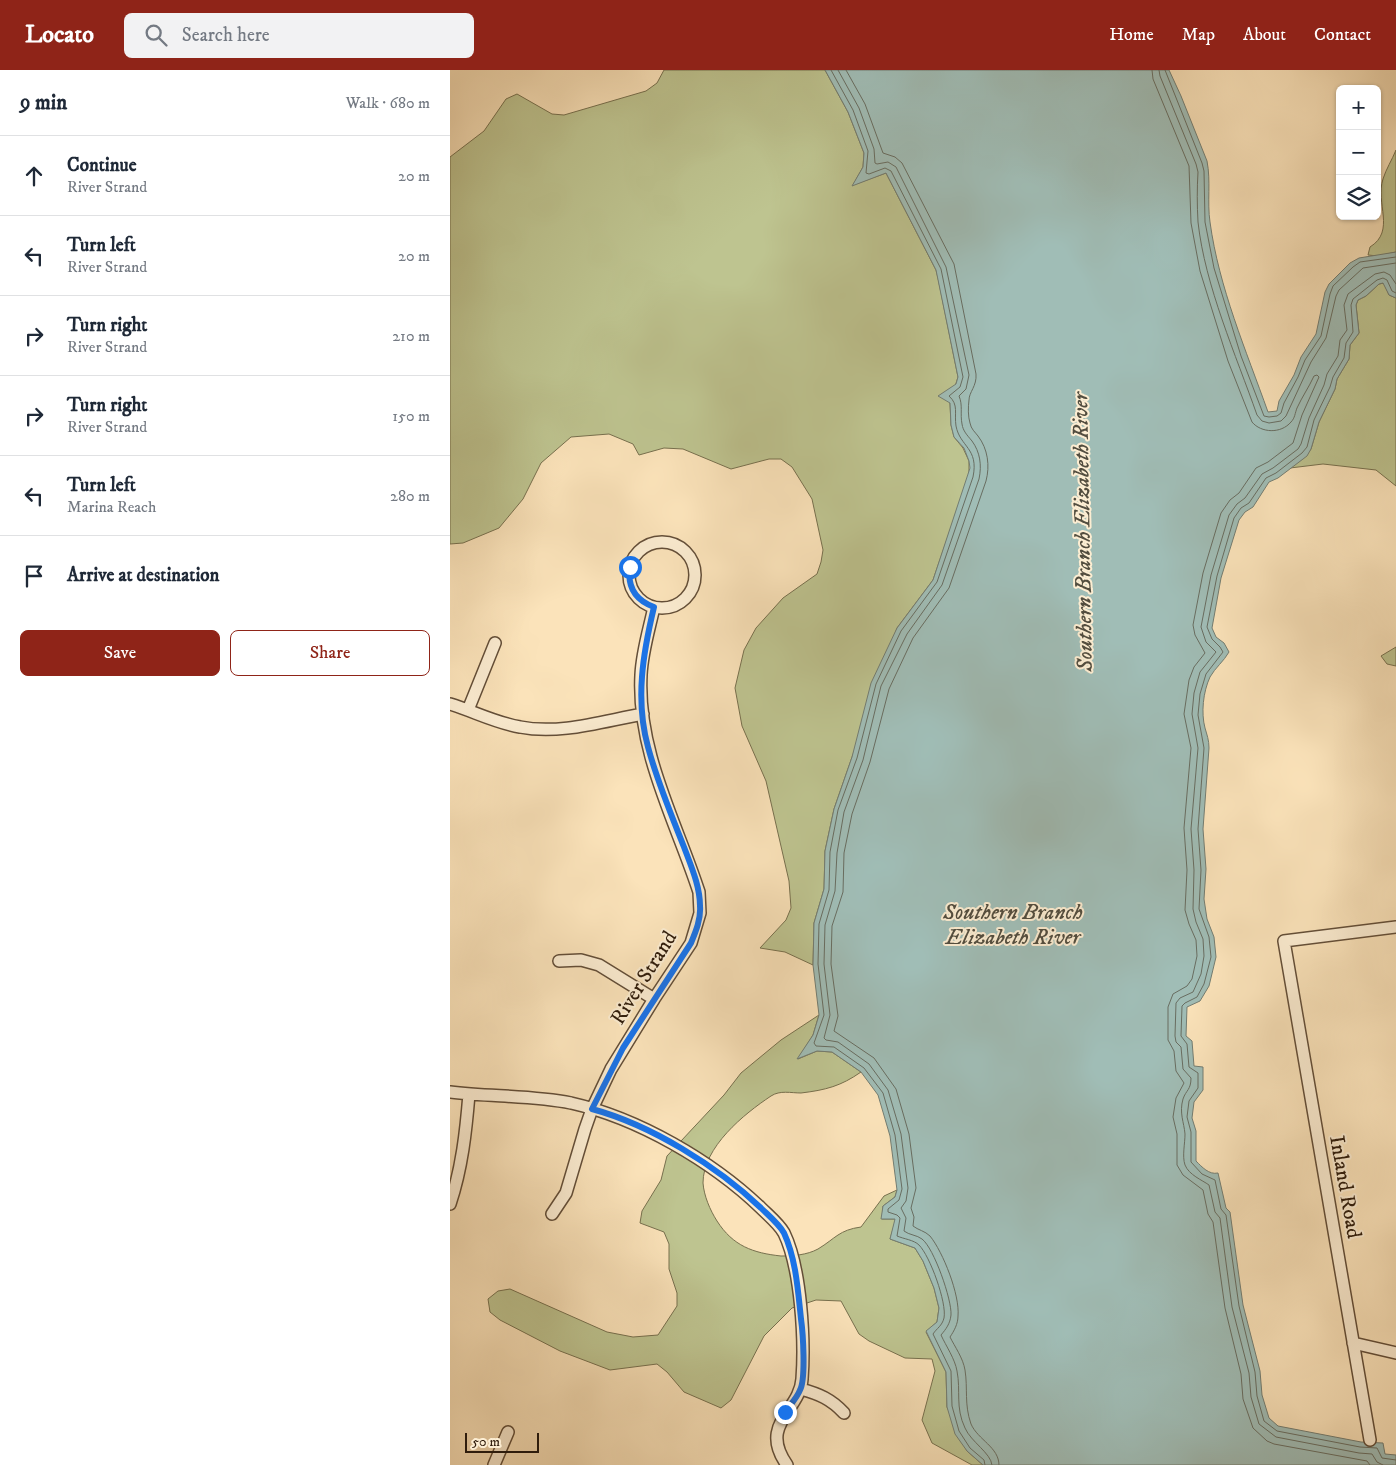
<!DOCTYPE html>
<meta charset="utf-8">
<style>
:root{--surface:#fff;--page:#f2f2f3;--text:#1f2937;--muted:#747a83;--line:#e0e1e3;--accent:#8f2418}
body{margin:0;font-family:"IM FELL DW Pica",serif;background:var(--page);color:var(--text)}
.controls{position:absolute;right:15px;top:15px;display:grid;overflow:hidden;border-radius:8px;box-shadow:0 1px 4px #0004}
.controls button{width:45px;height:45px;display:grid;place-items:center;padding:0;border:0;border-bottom:1px solid var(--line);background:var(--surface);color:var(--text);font:25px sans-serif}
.scale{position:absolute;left:15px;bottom:12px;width:74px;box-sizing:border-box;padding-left:5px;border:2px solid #301d0c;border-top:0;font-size:14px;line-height:18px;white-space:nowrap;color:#301d0c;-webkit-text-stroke:4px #fcedd2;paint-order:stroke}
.stop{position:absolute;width:15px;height:15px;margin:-11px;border:4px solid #1a73e8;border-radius:50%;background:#fff}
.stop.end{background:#1a73e8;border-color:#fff;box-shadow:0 1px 5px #0008}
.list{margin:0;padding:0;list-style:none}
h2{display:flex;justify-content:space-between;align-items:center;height:65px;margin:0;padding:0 20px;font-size:21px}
h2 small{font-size:16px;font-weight:400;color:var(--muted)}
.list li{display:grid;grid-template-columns:32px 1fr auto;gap:15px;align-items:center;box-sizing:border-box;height:80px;padding:0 20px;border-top:1px solid var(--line)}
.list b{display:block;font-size:19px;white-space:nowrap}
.list p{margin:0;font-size:16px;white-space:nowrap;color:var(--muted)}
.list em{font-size:16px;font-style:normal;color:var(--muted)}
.actions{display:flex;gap:10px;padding:15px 20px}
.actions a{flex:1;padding:11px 0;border:1px solid var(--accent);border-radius:8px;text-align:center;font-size:18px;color:var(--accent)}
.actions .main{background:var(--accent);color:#fff}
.icon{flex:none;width:28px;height:28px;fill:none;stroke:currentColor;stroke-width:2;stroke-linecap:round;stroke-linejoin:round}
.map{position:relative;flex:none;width:946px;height:1395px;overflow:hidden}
header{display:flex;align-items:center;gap:30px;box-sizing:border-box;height:70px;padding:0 25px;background:var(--accent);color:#fff}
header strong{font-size:24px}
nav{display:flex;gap:28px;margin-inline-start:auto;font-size:18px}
.search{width:350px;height:45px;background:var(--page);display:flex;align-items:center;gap:12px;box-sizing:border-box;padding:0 18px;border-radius:8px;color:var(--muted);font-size:19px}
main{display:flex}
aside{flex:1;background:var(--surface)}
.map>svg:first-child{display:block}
.green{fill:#bec490;stroke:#77704e}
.water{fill:#a0bdb6;stroke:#737d72}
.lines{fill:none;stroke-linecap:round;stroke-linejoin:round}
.shore{stroke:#686d61;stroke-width:1}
.minor-casing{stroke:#634e38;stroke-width:14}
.minor{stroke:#fcedd2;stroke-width:11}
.route{stroke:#1a73e8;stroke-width:6}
.labels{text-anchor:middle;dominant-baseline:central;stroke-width:4;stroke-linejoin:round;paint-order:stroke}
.street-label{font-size:21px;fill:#301d0c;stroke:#fcedd2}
.water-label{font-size:22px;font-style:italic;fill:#524d3f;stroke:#fcedd2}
</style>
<header>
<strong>Locato</strong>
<div class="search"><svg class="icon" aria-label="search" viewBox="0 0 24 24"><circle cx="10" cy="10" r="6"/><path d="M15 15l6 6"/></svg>Search here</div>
<nav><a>Home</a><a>Map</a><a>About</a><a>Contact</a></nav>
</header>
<main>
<aside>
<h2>9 min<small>Walk · 680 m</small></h2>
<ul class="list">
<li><svg class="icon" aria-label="ahead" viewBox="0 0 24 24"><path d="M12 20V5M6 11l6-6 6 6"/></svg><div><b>Continue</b><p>River Strand</p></div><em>20 m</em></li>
<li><svg class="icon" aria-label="left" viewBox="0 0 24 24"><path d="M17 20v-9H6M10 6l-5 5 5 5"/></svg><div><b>Turn left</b><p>River Strand</p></div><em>20 m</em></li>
<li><svg class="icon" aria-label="right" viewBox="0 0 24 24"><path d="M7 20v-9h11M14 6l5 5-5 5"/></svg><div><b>Turn right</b><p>River Strand</p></div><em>210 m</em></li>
<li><svg class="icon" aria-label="right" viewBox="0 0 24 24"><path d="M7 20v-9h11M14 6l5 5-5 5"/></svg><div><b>Turn right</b><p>River Strand</p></div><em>150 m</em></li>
<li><svg class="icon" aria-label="left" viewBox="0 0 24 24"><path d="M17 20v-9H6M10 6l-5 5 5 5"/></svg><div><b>Turn left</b><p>Marina Reach</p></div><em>280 m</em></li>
<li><svg class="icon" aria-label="arrive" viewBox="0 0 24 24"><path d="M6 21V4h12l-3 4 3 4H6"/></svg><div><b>Arrive at destination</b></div></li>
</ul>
<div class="actions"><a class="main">Save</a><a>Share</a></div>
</aside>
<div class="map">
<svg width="946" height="1395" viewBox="0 0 946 1395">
<rect width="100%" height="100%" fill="#fbe3ba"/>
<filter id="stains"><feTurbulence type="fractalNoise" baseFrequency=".004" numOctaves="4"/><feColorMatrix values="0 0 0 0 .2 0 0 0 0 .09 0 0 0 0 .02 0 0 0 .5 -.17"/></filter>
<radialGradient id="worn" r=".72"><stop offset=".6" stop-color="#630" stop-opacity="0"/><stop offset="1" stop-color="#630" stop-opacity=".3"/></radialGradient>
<path class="green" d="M214,0h161l23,42 16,41 -1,14 -10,18 33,-12 50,97 2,8 20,99 -8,26 1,22 3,12 9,11 6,13v14l-36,105 -36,48 -63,181 -9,42 -1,38 -10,34 -1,42 -28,-13 -25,-4 26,-28 5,-12 -2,-27 -23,-100 -24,-55 -7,-38 9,-38 12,-22 27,-30 34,-24 4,-12 2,-12 -11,-51 -20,-32 -11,-8h-12l-38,10 -48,-20 -19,-1 -25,7 -6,-11 -24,-10 -38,3 -30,26 -18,36 -24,29 -36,15 -13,1v-387l34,-26 22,-32 11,-5 35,20 12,1 82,-24 11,-8z
M946,80v102l-18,4 -10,-1 2,-8c26,-16 5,-44 13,-68 3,-10 9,-19 13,-29z
M934,213l5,12 7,3v188l-20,-16 -53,-6 -33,4 16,-12 5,-7 8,-27 16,-33 2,-10 12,-20 1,-14 9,-12 -3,-28 2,-5 8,-4 13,-12z
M946,577v19l-9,-2 -6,-8z
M369,945l-6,20 -15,24 19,-8 15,1 29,20c-20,14 -35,18 -60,21 -10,0 -21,-3 -30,3 -27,18 -68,51 -68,87 1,13 7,27 14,38 16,25 36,32 64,35 12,0 26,-1 37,-7 18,-11 21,-19 43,-22l23,-31 13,-6 -2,7 -12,9 -1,13h14l-6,20 25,9 8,13 11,27 5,20 -2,14 -11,10 20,40 1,35 20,44 16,14h-11l-40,-22 -10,-23 13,-49 -3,-12 -27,-1 -36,-17 -10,-7 -18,-33 -25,-1 -24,8 -28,28 -33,64 -10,8 -37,-16 -17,-20 -10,-8 -47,6 -50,-19 -60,-31 -10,-8 -2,-13 10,-8 12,-2 97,43 26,5 25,-2 19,-29v-13l-8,-24v-25l-5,-12 -24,-9 2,-12 19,-31 6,-24 57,-61 17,-22 40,-33z"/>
<path class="water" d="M375,0h344l12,26 26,65c4,20 0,41 3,61 9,66 36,128 58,190l9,-1 2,-10 15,-26 7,-18 15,-23 9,-42 4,-8 21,-21 9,-5 37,-6v46l-7,-3 -6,-12 -4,1 -13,12 -8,4 -2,5 3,28 -9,12 -1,14 -12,20 -2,10 -16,33 -8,27 -4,7 -29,22 -9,4 -16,25 -8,5 -6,8 -18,58 -9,50 4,9 8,6 5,9c-5,9 -14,16 -19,25 -7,15 -9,36 -5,51 2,7 4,12 4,20l-6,81 3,40 -2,30 3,20 7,18 2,20 -7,29 -9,15 -13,6 -1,29 6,5 2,25 9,1v23l-9,12 -2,16 4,13v30c6,6 13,14 22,12l8,35 4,4 13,93 17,66 2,24 7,23 9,8 83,16 22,1 2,11 11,1v10h-413l-16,-14 -12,-17 -8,-27 -1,-35 -20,-41 11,-9 2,-14 -5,-20 -11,-27 -8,-13 -25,-9 5,-20h-14l2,-13 12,-9 2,-7 -7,-54 -12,-41 -17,-23 -29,-20 -15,-1 -20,8 16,-24 6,-20 -6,-50 1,-42 10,-34 1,-38 9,-42 18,-52 19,-74 26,-55 36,-48 37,-112 -1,-7 -5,-13 -10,-11 -3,-12 -1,-22 -12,-7 18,-12 2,-7 -22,-107 -50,-97 -34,13 11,-19 1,-14 -16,-41z"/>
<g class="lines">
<path class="shore" d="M381,0l22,40 15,41 -2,22 3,1 16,-6 6,3 50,98 22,108 -3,10 -11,9c10,9 5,17 7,30 4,21 23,22 17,51l-36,105 -36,49 -25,53 -19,74 -19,52 -8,42 -1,38 -10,34 -1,40 6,51 -10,28 2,3 18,1 30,21 19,25 12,42 7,54 -3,11 -11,9v3l9,3 3,3 -3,18c7,3 17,4 22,9 11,11 28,58 25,73 -2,8 -7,10 -11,16l18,37 1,35 7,25 11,17 14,12 1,5
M388,0l21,38 15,41 1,14 2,1 11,-2 8,5 50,100 23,108 -3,14 -7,7c4,9 1,18 3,28 1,7 5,11 10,17 8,11 10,24 7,38l-37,106 -35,49 -26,52 -18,74 -19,52 -7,41 -2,38 -10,34 -1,39 6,51 -6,23 2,2 12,2 31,22 19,26 13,44 7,54 -2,13 -5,7 5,10 -2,13c5,4 13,4 18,8 12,9 30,61 29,76 -1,9 -5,14 -10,20 5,11 14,24 16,36 4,20 -2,36 8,57 6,14 26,25 27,37
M396,0l19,34 18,49 12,4 7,6 52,101 22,110c1,12 -7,18 -7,26 -1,7 -1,17 1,23 1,6 5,9 8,13 10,13 12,30 8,45l-37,107 -36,50 -24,51 -19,73 -18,52 -8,39 -1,39 -11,34 -1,38 7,52 -4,15 40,27 22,31 13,45 7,54 -5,20 3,9 -1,9c5,4 12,5 17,10 13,16 30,59 28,80 0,8 -4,15 -8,21 5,10 13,21 15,33 3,19 -1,34 6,54 7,16 28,23 28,41
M702,0l1,9 36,87 2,57 9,48 28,90 24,61c9,11 29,12 39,0 4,-4 4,-9 6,-14 5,-11 12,-21 17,-32l3,-1 2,2 -17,38 -9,28 -25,19 -12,6 -17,25 -9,7 -9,13 -18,60 -10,52 2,10 10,18 -11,14 -5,13 -5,34 7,34 -7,80 3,42 -2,40 4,14 7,16 1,16 -5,23 -5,7 -14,8 -5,13v33l6,11 2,20 8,12 -8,15 -3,19 4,17v31l6,10 20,15 5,24 5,8 12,86 16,66 2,25 10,29 14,13 7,3 93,17 3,4
M709,0l1,6 36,88 2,8c-1,16 -1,33 0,50 7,64 38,133 59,193l5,6 7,2 12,-2 5,-5 25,-54 15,-24 10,-42 3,-6 24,-22 33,-5
M715,0l37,93 2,8 1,51 9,46 27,88 23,60 5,1 8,-1 4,-3 3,-10 14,-26 7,-17 16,-24 9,-42 3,-8 20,-19 7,-5 36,-5
M946,223l-4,-2 -5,-11 -4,-2 -6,2 -24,19 -2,6 2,27 -7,11 -2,15 -11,19 -3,10 -16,33 -7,27 -5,6 -26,20 -10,5 -17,25 -8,5 -7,10 -17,58 -10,51 5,12 8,8 3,5 -17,22 -6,20 -2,21 6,33 -6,81 3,41 -2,39 10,28 2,20 -7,27 -7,13 -12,6 -3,3 -1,30 6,8 2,23 9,6v15l-9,13 -2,16 4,15v30l11,12 13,6 6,29 5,6 13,91 16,66 2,24 7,25 13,10 83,16 17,1 5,10 14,2
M933,1395l-6,-3 -5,-8 -13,-1 -83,-16 -17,-13 -8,-27 -2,-24 -17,-66 -12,-89 -5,-6 -6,-27c-7,-5 -20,-10 -24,-20 -3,-9 0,-21 0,-31 -1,-12 -6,-21 -2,-35 3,-9 8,-9 8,-21l-8,-9 -2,-22 -5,-5 -1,-6 1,-33 4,-5 13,-6 8,-18 3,-18 -1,-17 -7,-17 -3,-13 1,-39 -3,-41 7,-81 -6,-34 2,-21 6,-21 16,-20 -10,-10 -5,-15 10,-52 18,-60 8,-11 8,-6 17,-24 11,-6 25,-19 3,-5 8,-26 15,-33 3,-11 11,-18 2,-16 7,-10 -3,-25 4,-11 27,-20 9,-2 6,3 6,9"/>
<defs>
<path id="minor" d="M179 505a33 33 0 1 1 66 0a33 33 0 1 1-66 0Z
M0,634c23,7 46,19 70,23 40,8 83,-6 123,-13
M18,640l27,-67
M109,891l22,-1 18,5 55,34
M0,1022c40,5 81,3 121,11 67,15 141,58 190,105 8,8 18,16 23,25 17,35 21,107 18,146 -2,32 -44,45 -15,86
M0,1134c12,-36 16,-73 19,-110
M102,1144l14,-21 19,-64 7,-20 19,-40 43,-70 37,-56 9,-30 -1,-21c-23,-71 -62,-140 -58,-217 1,-23 8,-45 13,-68
M903,1273l43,10
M351,1319c18,5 30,10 43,24
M920,1370l-86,-499 112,-14
M44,1395l14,-33"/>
</defs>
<use href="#minor" class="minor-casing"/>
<use href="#minor" class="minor"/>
</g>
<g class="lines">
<path class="route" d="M180,497c-3,20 5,33 24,40 -11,46 -19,93 -6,140 9,34 23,67 36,100 7,19 16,39 16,59 1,13 -4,25 -9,37l-68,105 -31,61c59,16 125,57 169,99 7,7 18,16 23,25 12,26 14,58 17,86 2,14 5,60 -1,71 -3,8 -10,15 -15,22"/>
</g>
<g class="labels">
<g class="street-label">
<text transform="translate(194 908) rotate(-58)">River Strand</text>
<text transform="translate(895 1117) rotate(80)">Inland Road</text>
</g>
<g class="water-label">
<text transform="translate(633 462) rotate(-91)">Southern Branch Elizabeth River</text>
<text x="563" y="842">Southern Branch<tspan x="563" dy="25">Elizabeth River</tspan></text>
</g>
</g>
<rect width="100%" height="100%" filter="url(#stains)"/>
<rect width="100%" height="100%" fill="url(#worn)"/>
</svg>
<div class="controls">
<button>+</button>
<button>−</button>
<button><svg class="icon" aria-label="layers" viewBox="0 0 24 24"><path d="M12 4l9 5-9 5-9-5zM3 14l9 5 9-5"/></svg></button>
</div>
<div class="scale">50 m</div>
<div class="stop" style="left:180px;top:497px"></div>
<div class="stop end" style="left:335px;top:1342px"></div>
</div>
</main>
